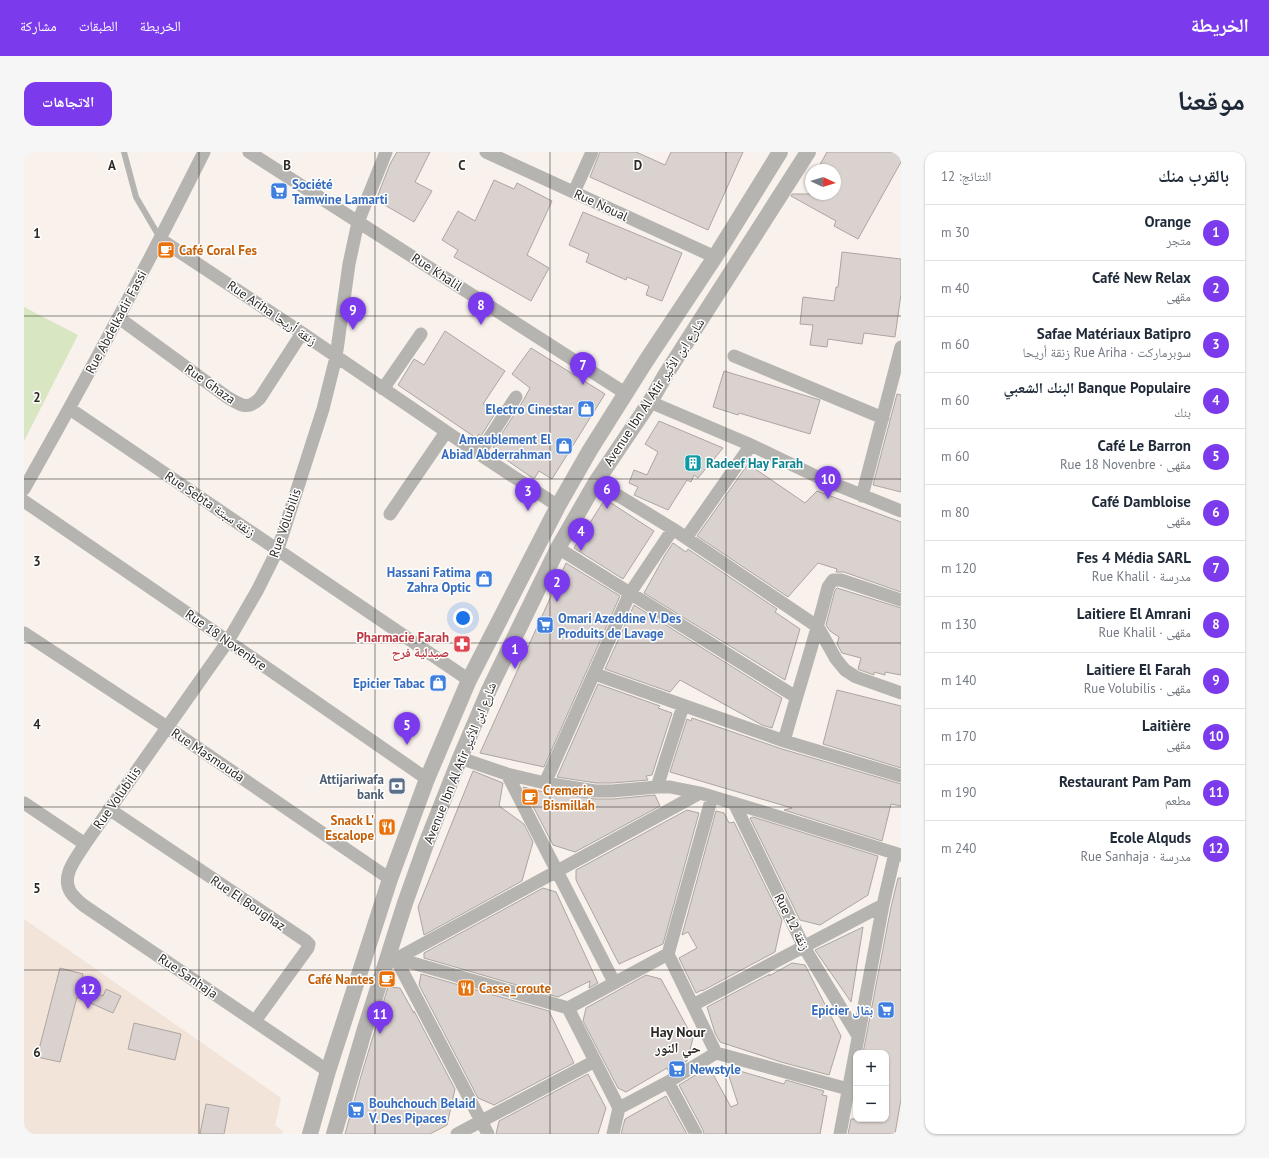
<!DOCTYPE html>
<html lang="ar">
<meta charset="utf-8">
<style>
:root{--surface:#fff;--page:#f6f6f7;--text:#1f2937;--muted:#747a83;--line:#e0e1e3;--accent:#7c3aed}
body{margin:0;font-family:"PT Sans","Noto Naskh Arabic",sans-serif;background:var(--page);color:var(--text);direction:rtl}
.controls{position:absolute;right:12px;bottom:12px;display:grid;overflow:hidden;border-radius:8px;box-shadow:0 1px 3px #0004}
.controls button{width:36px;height:36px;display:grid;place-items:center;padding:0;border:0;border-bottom:1px solid var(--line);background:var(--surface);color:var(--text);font:20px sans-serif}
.compass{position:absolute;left:781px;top:12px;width:36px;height:36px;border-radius:50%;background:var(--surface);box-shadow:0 1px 3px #0004;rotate:94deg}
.you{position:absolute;left:439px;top:466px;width:14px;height:14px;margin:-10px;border:3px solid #fff;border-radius:50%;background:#1a73e8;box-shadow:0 0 0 6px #1a73e833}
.badge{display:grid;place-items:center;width:26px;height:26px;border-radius:50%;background:var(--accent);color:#fff;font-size:13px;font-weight:700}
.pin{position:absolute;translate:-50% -33px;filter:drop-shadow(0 1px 2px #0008)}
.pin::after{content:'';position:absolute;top:21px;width:14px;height:12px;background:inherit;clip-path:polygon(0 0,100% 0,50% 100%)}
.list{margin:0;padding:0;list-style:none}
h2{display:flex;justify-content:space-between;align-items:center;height:52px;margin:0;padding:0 16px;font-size:17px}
h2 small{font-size:13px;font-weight:400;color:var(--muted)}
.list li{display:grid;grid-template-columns:26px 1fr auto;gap:12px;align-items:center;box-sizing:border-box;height:56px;padding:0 16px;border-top:1px solid var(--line)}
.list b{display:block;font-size:15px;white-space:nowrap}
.list p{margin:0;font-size:13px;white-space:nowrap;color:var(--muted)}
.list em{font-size:13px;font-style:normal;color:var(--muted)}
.map{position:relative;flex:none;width:877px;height:982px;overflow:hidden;direction:ltr;border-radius:12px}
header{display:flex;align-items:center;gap:24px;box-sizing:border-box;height:56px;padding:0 20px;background:var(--accent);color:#fff}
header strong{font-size:19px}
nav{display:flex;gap:22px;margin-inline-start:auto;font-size:14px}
.intro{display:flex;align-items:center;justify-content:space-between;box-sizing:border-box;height:96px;padding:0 24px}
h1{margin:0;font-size:28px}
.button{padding:10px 18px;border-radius:12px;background:var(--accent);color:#fff;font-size:14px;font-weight:700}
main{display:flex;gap:24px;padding:0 24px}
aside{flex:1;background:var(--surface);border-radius:12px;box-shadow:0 1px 3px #0004}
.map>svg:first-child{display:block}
.built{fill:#f3e4da}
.green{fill:#d8e6c1}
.building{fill:#dad2ce;stroke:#aca5a0}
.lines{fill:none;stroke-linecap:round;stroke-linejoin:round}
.service{stroke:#b5b4b0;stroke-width:6}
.minor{stroke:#b5b4b0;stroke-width:13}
.tertiary{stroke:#b5b4b0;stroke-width:16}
.grid{fill:none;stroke:#2c2927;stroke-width:1;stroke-opacity:0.55}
.labels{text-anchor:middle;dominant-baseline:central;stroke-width:3;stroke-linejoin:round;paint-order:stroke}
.shop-label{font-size:13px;font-weight:bold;fill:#366cbe;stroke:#fff;text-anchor:end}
.street-label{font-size:13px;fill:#2c2927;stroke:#fff}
.food-label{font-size:13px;font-weight:bold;fill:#c56008;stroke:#fff;text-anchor:start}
.culture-label{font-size:13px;font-weight:bold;fill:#0d838f;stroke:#fff;text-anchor:start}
.health-label{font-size:13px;font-weight:bold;fill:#be3a42;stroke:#fff;text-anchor:end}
.service-label{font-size:13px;font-weight:bold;fill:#4e5e75;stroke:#fff;text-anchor:end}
.neighbourhood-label{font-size:14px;font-weight:bold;fill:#2c2927;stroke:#fff}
.grid-label{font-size:13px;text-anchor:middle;font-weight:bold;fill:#2c2927;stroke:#fff;stroke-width:3;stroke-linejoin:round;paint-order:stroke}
</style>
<header>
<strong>الخريطة</strong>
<nav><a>الخريطة</a><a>الطبقات</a><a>مشاركة</a></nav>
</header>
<div class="intro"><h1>موقعنا</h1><a class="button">الاتجاهات</a></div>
<main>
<aside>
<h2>بالقرب منك<small>النتائج: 12</small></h2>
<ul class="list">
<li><span class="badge">1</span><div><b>Orange</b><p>متجر</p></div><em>30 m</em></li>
<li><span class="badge">2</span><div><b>Café New Relax</b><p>مقهى</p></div><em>40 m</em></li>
<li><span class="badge">3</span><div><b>Safae Matériaux Batipro</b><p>سوبرماركت · Rue Ariha زنقة أريحا</p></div><em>60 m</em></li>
<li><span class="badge">4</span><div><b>Banque Populaire البنك الشعبي</b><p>بنك</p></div><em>60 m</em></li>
<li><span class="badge">5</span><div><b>Café Le Barron</b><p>مقهى · Rue 18 Novenbre</p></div><em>60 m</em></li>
<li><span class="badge">6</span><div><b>Café Dambloise</b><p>مقهى</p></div><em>80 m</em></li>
<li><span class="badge">7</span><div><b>Fes 4 Média SARL</b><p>مدرسة · Rue Khalil</p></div><em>120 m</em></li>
<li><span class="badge">8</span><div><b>Laitiere El Amrani</b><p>مقهى · Rue Khalil</p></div><em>130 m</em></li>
<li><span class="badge">9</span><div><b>Laitiere El Farah</b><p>مقهى · Rue Volubilis</p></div><em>140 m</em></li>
<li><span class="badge">10</span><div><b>Laitière</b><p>مقهى</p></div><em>170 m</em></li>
<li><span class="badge">11</span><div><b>Restaurant Pam Pam</b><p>مطعم</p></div><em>190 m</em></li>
<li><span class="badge">12</span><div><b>Ecole Alquds</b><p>مدرسة · Rue Sanhaja</p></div><em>240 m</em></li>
</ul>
</aside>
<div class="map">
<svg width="877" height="982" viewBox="0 0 877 982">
<rect width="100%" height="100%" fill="#f8f1ec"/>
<path class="built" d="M0,767l257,179 -6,27 8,6 -1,3h-258z"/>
<path class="green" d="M0,155l54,28 -54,106z"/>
<path class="building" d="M373,0h33l-15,30 17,9 -18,31 -38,-22 14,-36z
M576,0h36l29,13 6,-13h72l-35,78 -118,-53z
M803,0h74v10l-43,77 -24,-13 2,-5 -45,-25 1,-2h43v-24h-18z
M470,28l20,9 3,-6 35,18 -25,54 22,13 -18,33 -77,-44 4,-7 -16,-10 16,-29 17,10z
M559,60l99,41 -20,48 -16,-6 3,-9 -22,-9 -1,3 -40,-18 3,-8 -20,-9z
M818,100l59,7v35l-6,43 -31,-4 -2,11 -34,-5 -1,8 -17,-2 3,-20 -13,-1 3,-27 31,4 2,-14h2z
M421,179l60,40 -22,33 13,8 -15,24 -2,-2 -3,4 -78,-53 16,-26 10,6z
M507,196l74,46 -53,85 -13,-8 -5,8 -26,-18 -15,-14 30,-46 7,-13 -18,-14z
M700,219l96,29 -10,34 -71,-21 -1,2 -25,-8z
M873,242l4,1v97l-28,-7z
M635,269l64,27 -25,30 -4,-3 -3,7 -4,-2 -19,30 -34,-15 4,-8 -9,-4 5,-13 13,5 11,-23 -13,-8z
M724,312l57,39 12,-12 84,31v70l-57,-20h-8l1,-3 -19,-6 -30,34 -91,-61z
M581,347l49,32 -31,48 -49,-31z
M649,391l13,9 2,-3 89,60 -2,3 25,17 -15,51 -141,-87 21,-38z
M542,411l54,33 -76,171 -64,-14z
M813,436l64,20v67l-16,-3v3l-11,-3v3l-14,-5 -2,-1 3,-11 -19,-5 -5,-9 2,-7 -9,-6 -4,-6 9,-35z
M610,453l148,93 -10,30 -10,-3 -82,-45 -10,12 -65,-23z
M574,532l62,22 -2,2 14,5 -20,62 -6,1 2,4 -36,3h-16l-39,-6z
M813,538l64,16v62l-78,-24z
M668,566l90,31 119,35v22l-10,-2 -9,37 -98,-31 8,-2 -122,-36 17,-53 4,2z
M449,619l30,12 -4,23 25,18 9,18 -11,39 -98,54 -6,-28z
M499,635l25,6v-1l47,7h18l42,-4 5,11 -85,46 -22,-7z
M663,658l12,3 -36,131 -44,20 -43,-84v-10z
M692,659l8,2 5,10 5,-1 48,98 -7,32 -73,39v-1l-6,3 -17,-35 18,-10 -9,-16 -6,3z
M729,665l125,39 -10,39 -48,30 -20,-5 -50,-102z
M874,726h3v221l-6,35h-47l3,-15h35v-66h-23l28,-146z
M519,736l13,4 42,91 -9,5 1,-7 -32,16 -134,-39v-5z
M839,775l-12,75 -36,-52z
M768,811l13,2 36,71 -12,39 -48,-13 -61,-20 -5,-9 -8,-26 63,-33 -1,2z
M36,816l23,6 -3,12 23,10 3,-7 15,7 -8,17 -36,-16 -17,65 -23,-5z
M397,822l128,37 25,52 -80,42 -16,-7 -59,-113z
M622,823l15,4 32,59 -6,23 -18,11 -2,-4 -41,24 -8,-4 -35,-67 3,-13z
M364,835l12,1 14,25v-2l41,78 -8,36 -17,9h-85l16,-58z
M110,871l47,11 -6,26 -47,-11z
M685,915l22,40 7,-3 -12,-37 58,17 2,-4 38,11 -2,4 5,1 -7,38h-116l-1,-4 -24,-45z
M564,922l18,34 -8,26h-102l3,-13z
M642,944l21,38h-66l4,-15z
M182,952l23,4 -5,26h-24z"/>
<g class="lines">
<path class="service" d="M100,0l12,45 24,41"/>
<path class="minor" d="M225,0l376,241
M462,0l229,105
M550,40l18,-40
M136,87l142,94 177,121 79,52
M95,166l108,79c13,8 21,14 33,1l42,-65
M710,204l149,62
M359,237l38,-55
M626,250l101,43 71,34 79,32
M46,257l399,271
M455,302l37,-57
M572,330l77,47 145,98 18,32 9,11 11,7 45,16
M0,337c63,-111 123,-223 180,-337
M838,344l39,-149
M0,349l204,140 199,138
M366,362l56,-82
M662,386l65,-93
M534,396l238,149
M0,481l143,94 223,152
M571,522l189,67 117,35
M760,589c14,-51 31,-102 44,-154l5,-7h8l60,20
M436,606l47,16 38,9 50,8h17l45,-4h13l30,6 60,18 141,44
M483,622l107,208
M521,631l85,-190 43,-64
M633,635l26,-81
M688,645l-44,157 48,99
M0,651l61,41
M710,651l70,144 54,89
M85,657l197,132 3,3 -1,4 -53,73
M368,805l176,51 100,-54
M669,853l190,-100
M544,856l51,100 -6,26
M304,919l-245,-166c-4,-4 -11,-9 -13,-14 -9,-16 7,-34 15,-47l143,-203 29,-50 21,-42 45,-140 13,-52 13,-93 9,-42 28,-70
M644,930l28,52
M595,956l49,-26 48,-29 132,36
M433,982l138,-73
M464,982l-92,-175 304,-166
M816,982l43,-229 12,-52"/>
<path class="tertiary" d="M286,982l18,-63 62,-192 37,-100 42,-99 89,-174 32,-56 56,-89 69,-104 65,-105
M310,982l30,-102 41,-129 21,-59 34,-86 29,-68 69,-142 38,-66 54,-80 16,-28 142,-222"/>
</g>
<path class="grid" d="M175,0v982M351,0v982M526,0v982M702,0v982M0,164h877M0,327h877M0,491h877M0,655h877M0,818h877"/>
<defs>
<symbol id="supermarket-square" viewBox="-11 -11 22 22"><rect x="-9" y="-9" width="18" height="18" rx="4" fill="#3f7fe0" stroke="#fff"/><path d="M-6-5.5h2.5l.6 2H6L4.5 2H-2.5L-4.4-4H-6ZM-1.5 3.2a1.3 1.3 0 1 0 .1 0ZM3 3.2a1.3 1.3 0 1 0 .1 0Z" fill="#fff"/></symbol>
<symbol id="cafe-square" viewBox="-11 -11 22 22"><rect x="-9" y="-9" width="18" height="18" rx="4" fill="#e8710a" stroke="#fff"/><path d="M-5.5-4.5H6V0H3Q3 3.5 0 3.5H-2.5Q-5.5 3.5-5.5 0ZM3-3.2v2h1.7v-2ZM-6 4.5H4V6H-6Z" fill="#fff"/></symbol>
<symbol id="shop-square" viewBox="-11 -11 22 22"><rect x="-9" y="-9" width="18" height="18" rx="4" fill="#3f7fe0" stroke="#fff"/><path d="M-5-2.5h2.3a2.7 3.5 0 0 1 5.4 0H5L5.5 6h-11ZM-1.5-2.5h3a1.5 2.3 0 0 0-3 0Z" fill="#fff"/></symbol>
<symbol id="building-square" viewBox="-11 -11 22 22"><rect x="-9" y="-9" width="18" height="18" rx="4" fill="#0f9aa8" stroke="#fff"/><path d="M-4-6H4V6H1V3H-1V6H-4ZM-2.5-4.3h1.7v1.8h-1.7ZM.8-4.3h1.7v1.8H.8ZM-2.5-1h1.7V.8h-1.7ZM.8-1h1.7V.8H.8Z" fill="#fff"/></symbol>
<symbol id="pharmacy-square" viewBox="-11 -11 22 22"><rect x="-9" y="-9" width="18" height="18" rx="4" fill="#e0444e" stroke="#fff"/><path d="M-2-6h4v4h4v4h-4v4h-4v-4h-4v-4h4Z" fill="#fff"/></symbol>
<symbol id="bank-square" viewBox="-11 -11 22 22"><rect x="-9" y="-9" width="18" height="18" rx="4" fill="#5c6f8a" stroke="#fff"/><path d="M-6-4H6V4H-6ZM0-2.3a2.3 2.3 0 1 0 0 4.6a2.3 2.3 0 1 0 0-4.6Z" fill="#fff"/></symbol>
<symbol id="restaurant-square" viewBox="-11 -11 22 22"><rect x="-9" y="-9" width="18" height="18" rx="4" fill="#e8710a" stroke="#fff"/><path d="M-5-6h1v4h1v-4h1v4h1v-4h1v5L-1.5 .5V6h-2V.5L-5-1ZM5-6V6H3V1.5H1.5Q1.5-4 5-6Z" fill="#fff"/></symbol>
</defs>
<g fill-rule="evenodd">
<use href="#supermarket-square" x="245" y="29" width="20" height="20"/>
<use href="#cafe-square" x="132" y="88" width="20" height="20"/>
<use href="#shop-square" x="552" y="247" width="20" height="20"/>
<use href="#shop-square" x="530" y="284" width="20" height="20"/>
<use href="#building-square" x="659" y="301" width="20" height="20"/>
<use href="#shop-square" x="450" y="417" width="20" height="20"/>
<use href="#supermarket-square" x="511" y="463" width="20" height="20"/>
<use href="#pharmacy-square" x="428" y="482" width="20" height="20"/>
<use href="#shop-square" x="404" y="521" width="20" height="20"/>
<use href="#bank-square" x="363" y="624" width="20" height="20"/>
<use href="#cafe-square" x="496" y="635" width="20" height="20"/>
<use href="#restaurant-square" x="353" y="665" width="20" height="20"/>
<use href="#cafe-square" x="353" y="817" width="20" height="20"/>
<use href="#restaurant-square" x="432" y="826" width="20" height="20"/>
<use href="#supermarket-square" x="852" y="848" width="20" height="20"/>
<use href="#supermarket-square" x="643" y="907" width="20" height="20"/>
<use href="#supermarket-square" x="322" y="948" width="20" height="20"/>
</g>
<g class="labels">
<g class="shop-label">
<text x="268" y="32" text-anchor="start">Société<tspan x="268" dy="15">Tamwine Lamarti</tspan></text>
<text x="549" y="257">Electro Cinestar</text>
<text x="527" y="287">Ameublement El<tspan x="527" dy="15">Abiad Abderrahman</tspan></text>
<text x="447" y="420">Hassani Fatima<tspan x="447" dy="15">Zahra Optic</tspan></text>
<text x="534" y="466" text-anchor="start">Omari Azeddine V. Des<tspan x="534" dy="15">Produits de Lavage</tspan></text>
<text x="401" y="531">Epicier Tabac</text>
<text x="849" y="858">Epicier بقال</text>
<text x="666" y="917" text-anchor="start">Newstyle</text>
<text x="345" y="951" text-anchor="start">Bouhchouch Belaid<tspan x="345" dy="15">V. Des Pipaces</tspan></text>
</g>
<g class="street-label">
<text transform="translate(577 53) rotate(25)">Rue Noual</text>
<text transform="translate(413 120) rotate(33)">Rue Khalil</text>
<text transform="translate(248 161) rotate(34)">Rue Ariha زنقة أريحا</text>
<text transform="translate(92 170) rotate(-62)">Rue Abdelkadir Fassi</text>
<text transform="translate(186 232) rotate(35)">Rue Ghaza</text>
<text transform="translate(630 240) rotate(-57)">Avenue Ibn Al Atir شارع ابن الأثير</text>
<text transform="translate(186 352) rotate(34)">Rue Sebta زنقة سبتة</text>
<text transform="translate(261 371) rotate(-71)">Rue Volubilis</text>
<text transform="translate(202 488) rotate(35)">Rue 18 Novenbre</text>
<text transform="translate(184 603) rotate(34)">Rue Masmouda</text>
<text transform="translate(436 611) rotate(-68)">Avenue Ibn Al Atir شارع ابن الأثير</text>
<text transform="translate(93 646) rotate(-55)">Rue Volubilis</text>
<text transform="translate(224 751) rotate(34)">Rue El Boughaz</text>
<text transform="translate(768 770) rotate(63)">Rue 12 زنقة</text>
<text transform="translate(164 824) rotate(34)">Rue Sanhaja</text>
</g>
<g class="food-label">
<text x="155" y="98">Café Coral Fes</text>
<text x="519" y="638">Cremerie<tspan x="519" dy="15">Bismillah</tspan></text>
<text x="350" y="668" text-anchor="end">Snack L'<tspan x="350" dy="15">Escalope</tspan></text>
<text x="350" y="827" text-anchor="end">Café Nantes</text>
<text x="455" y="836">Casse_croute</text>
</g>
<g class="culture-label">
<text x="682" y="311">Radeef Hay Farah</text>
</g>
<g class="health-label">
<text x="425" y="485">Pharmacie Farah<tspan x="425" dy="15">صيدلية فرح</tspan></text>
</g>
<g class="service-label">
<text x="360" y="627">Attijariwafa<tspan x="360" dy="15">bank</tspan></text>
</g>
<g class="neighbourhood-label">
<text x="654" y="880">Hay Nour<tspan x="654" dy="16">حي النور</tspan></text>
</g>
</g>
<g class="grid-label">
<text x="88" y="18">A</text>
<text x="263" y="18">B</text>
<text x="438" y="18">C</text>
<text x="614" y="18">D</text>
<text x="13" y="86">1</text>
<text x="13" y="250">2</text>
<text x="13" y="414">3</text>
<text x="13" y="577">4</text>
<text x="13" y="741">5</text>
<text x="13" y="905">6</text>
</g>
</svg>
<div class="controls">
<button>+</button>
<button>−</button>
</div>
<svg class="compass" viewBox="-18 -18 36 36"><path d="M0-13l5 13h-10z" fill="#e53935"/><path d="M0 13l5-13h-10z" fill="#747a83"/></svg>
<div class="you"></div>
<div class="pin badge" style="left:491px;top:517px">1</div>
<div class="pin badge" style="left:533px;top:450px">2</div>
<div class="pin badge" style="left:504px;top:359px">3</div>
<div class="pin badge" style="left:557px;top:399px">4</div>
<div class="pin badge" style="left:383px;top:593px">5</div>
<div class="pin badge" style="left:583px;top:357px">6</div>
<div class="pin badge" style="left:559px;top:233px">7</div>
<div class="pin badge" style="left:457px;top:173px">8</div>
<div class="pin badge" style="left:329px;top:178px">9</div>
<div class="pin badge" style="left:804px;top:347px">10</div>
<div class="pin badge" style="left:356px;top:882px">11</div>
<div class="pin badge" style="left:64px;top:857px">12</div>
</div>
</main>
